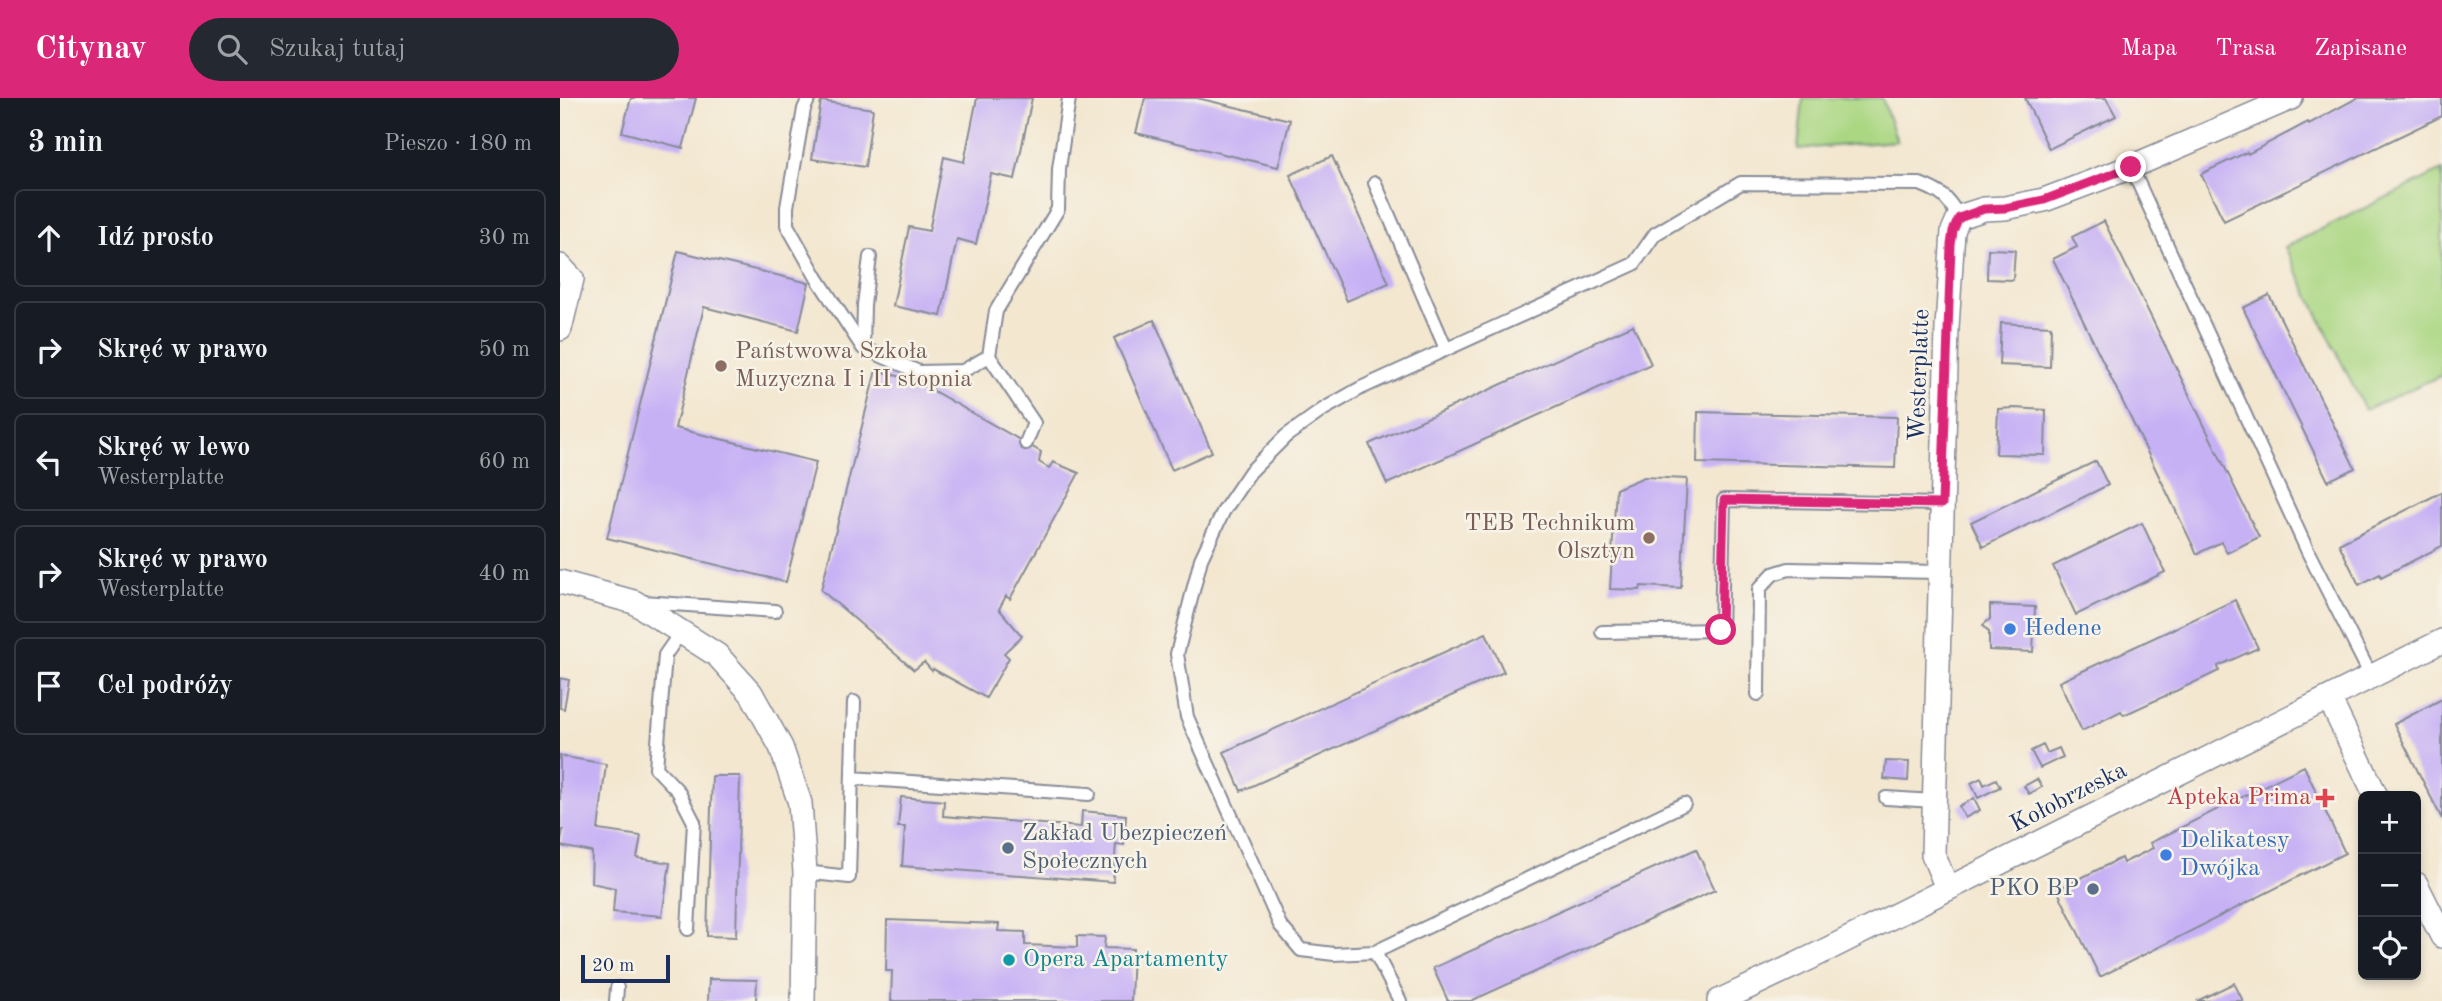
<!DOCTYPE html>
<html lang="pl">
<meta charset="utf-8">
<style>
:root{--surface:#171b24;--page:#242831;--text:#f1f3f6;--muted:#9ea1a6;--line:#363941;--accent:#db2777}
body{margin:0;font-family:"Old Standard TT",serif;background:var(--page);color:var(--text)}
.controls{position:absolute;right:21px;bottom:21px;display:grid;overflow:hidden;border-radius:10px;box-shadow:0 4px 10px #0003}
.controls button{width:63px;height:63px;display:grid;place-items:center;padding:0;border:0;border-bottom:2px solid var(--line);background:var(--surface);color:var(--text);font:35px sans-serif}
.scale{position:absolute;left:21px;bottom:18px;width:89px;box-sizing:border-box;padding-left:7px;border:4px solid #1b2f5e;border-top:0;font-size:19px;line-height:24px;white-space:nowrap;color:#1b2f5e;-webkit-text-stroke:5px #f7f3e8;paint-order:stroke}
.stop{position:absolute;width:21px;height:21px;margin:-16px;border:5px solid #db2777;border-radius:50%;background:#fff}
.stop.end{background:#db2777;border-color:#fff;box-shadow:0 2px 7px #0008}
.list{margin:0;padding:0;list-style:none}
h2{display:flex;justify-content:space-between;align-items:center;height:91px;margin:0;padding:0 28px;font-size:30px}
h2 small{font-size:23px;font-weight:400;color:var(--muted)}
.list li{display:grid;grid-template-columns:46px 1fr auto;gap:21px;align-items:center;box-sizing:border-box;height:98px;margin:0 14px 14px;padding:0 14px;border:2px solid var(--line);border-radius:10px}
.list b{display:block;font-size:26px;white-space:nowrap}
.list p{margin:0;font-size:23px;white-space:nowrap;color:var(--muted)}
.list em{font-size:23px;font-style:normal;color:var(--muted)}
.icon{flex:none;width:38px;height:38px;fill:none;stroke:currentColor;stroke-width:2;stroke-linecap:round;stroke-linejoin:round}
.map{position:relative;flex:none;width:1882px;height:903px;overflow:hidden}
header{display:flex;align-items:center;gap:42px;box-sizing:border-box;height:98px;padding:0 35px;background:var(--accent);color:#fff}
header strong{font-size:33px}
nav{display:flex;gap:38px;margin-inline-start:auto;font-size:24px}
.search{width:490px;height:63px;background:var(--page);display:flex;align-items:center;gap:18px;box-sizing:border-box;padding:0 24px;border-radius:38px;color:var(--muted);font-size:26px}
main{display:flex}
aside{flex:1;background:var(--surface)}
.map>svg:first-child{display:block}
.green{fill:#abd783;stroke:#638370;stroke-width:2}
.building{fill:#c6b1f5}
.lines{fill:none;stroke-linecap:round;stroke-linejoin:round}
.service-casing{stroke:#878b97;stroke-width:16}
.minor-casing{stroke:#878b97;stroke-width:26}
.service{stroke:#fff;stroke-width:12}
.minor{stroke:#fff;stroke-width:23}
.route{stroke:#db2777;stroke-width:9}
.education-dot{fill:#8d6e63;stroke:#f7f3e8;stroke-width:2.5}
.shop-dot{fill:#3f7fe0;stroke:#f7f3e8;stroke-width:2.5}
.health-dot{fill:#e0444e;stroke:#f7f3e8;stroke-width:2.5}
.service-dot{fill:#5c6f8a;stroke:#f7f3e8;stroke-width:2.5}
.culture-dot{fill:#0f9aa8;stroke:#f7f3e8;stroke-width:2.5}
.labels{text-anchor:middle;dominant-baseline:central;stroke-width:5;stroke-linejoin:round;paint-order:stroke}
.education-label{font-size:24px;fill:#785e54;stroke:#f7f3e8;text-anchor:start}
.street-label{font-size:24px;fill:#1b2f5e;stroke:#f7f3e8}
.shop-label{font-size:24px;fill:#366cbe;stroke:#f7f3e8;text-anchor:start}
.health-label{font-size:24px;fill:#be3a42;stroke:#f7f3e8;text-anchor:end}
.service-label{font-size:24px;fill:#4e5e75;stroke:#f7f3e8;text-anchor:start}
.culture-label{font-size:24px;fill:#0d838f;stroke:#f7f3e8;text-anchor:start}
</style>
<header>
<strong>Citynav</strong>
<div class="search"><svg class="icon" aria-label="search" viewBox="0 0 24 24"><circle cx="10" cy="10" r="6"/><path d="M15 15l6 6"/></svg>Szukaj tutaj</div>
<nav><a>Mapa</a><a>Trasa</a><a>Zapisane</a></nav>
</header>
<main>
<aside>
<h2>3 min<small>Pieszo · 180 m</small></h2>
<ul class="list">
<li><svg class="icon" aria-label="ahead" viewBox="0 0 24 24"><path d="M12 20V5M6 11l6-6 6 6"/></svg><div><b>Idź prosto</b></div><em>30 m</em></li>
<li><svg class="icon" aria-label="right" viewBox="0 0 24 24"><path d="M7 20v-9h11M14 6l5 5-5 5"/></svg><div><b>Skręć w prawo</b></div><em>50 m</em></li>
<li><svg class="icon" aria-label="left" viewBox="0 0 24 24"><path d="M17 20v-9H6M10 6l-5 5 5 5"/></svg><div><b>Skręć w lewo</b><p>Westerplatte</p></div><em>60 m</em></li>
<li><svg class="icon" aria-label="right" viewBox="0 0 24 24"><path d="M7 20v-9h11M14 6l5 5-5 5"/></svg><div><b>Skręć w prawo</b><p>Westerplatte</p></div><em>40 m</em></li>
<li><svg class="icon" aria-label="arrive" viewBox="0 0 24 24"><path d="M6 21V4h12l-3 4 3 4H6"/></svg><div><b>Cel podróży</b></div></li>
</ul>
</aside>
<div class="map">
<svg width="1882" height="903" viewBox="0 0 1882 903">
<rect width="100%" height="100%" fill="#f7f3e8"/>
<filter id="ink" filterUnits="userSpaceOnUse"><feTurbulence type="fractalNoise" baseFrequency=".0143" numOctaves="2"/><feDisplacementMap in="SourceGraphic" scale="14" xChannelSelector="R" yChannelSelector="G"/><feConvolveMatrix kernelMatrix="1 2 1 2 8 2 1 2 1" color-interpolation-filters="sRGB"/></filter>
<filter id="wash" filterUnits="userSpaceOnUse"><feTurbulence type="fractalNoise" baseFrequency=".00686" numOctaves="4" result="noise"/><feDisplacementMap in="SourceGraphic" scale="28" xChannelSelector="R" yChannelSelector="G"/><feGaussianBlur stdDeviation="1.57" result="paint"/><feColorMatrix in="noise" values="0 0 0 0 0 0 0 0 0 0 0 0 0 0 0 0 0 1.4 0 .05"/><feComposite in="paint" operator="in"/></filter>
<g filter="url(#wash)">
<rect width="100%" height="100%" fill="#f3e7d0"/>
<path class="green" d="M1243,0h79l15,43 -99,8z
M1882,72v205l-77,35 -80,-163z"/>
<g id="blocks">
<path class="building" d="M71,0h65l-13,50 -61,-16z
M417,0h55l-17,81 -24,-5 -15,70 -19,-5 -16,77 -48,-10 16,-79 20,4 15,-74 20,5z
M585,0h52l93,22 -12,47 -142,-34z
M1465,0h81l10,18 -67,33z
M1797,0h85v18l-218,105 -23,-47 46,-22 1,2 60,-32 1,2z
M261,3l52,8 -8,58 -53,-8z
M772,58l57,127 -42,18 -57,-126z
M1544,123l155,316 -32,16 -6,-11 -24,12 -144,-295 24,-12 -5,-10z
M1428,151l27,1 -2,30 -26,-1z
M118,153l131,32 -11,48 -94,-24 -29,121 141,34 -30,120 -179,-44z
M1709,197l86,173 -27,13 -85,-173z
M594,222l58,132 -40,18 -58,-132z
M1441,225l50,3 -1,41 -51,-2z
M1073,227l18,39 -264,120 -18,-40z
M316,272l58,16 -2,4 109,62 -2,10 10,6 4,-6 26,11 -69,126 -4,-3 -7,13 23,27 -18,17 5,5 -23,40 -53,-29 -1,2 -8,-9 -10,8 -93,-80z
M1455,310l31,2 -1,45 -49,-1 2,-45z
M1138,314l199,5 -2,51 -198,-5z
M1536,363l12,24 -125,62 -12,-25z
M1084,379l43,2 -6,109 -40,-2 -1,4 -30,-1 6,-100z
M1882,394v54l-61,31 -1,-3 -21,11 -20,-41z
M1582,425l23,49 -89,43 -23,-49z
M1675,502l23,48 -40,18 1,5 -95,44 -3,-4 -39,20 -23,-49z
M1430,507l45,2 -2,45 -44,-2v-18l-6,-7 7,-6z
M926,535l18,39 -263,119 -17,-39z
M0,580l9,2 -5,29 -4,-1z
M1882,601v120l-48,-95z
M1483,647l4,8 12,-5 4,9 -23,11 -9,-17z
M0,658l46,8 -8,66 43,6 -4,22 33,5 -8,53 -49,-4 2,-24 -24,-5 1,-31 -32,-6 3,-16h-3z
M1326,663l23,1 -1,19 -24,-2z
M1744,668l41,87 -245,124 -43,-87 64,-32 2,5 30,-15 -3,-5z
M152,678h28l-4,161 -29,-1z
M1421,680l3,7 12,-6 4,8 -22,11 -7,-15z
M1477,681l5,8 -13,7 -5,-8z
M341,699l43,4 -1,15 138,11 1,-16 44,4 -2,30 -8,-1 -3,38 -211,-16 3,-39h-7z
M1414,700l6,12 -15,8 -6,-12z
M1136,751l19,41 -244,111h-23l-15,-33z
M327,822l112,4 -1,7 27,1v13l52,2v-11l28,1 -1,11 29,1 -2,52h-240l1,-30h-6z
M149,881l48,1 -1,21h-48z
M1674,885l9,18h-46z"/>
</g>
</g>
<g filter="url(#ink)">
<use href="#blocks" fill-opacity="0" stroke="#878b97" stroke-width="2"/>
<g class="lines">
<defs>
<path id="service" d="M249,0l-5,11 -17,98v18l30,53 46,70 56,24 44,-1 26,-15
M1571,69l177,385 63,124
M815,85l71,166
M303,249l1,-42 6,-48
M466,345l8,-20 -45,-67 7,-45 62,-102 1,-40 10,-71
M83,504l132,9
M121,534l-16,23 -9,113 22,23 16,31 -6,107
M1042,534l119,-2 3,-130 218,4
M1198,596l1,-105 14,-15 16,-5 150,3
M292,680l237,16
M1326,700l48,3
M1124,706l-309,148 -41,2 -33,-4 -21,-25 -93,-208 -10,-63 24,-95 22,-47 27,-40 36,-36 38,-27 37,-21 273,-124 21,-30 86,-51 179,1c23,9 27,13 39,33
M245,774l44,5 5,-175
M815,854l25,49
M56,903l1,-13"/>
<path id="minor" d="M0,168l12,13 -12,50
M0,484l74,20 83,53 34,38 30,54 19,56 5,69 -2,129
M1769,600l47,98
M1856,786l26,52
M1387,790l-14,-34 14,-526 6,-97 6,-14 25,-8 21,-1 39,-8 87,-33 160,-69
M1159,903l93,-44 630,-316"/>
</defs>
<use href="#service" class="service-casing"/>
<use href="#minor" class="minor-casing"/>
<use href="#service" class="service"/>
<use href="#minor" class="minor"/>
</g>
</g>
<g class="lines" filter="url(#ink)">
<path class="route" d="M1161,532l3,-130 218,4 9,-259 2,-14 6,-13 25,-9 21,-1 39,-8 87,-33"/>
</g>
<g class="education-dot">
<circle cx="161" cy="268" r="7"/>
<circle cx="1089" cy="440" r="7"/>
</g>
<g class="shop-dot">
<circle cx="1450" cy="531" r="7"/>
<circle cx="1606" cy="757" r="7"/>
</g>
<path class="health-dot" d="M1761.5 689.5h7v7h7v7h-7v7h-7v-7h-7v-7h7z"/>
<g class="service-dot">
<circle cx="448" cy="750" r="7"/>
<circle cx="1533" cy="791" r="7"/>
</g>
<circle class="culture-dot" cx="449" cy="862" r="7"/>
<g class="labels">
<g class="education-label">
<text x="175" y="254">Państwowa Szkoła<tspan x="175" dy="28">Muzyczna I i II stopnia</tspan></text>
<text x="1075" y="426" text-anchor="end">TEB Technikum<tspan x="1075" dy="28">Olsztyn</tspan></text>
</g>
<g class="street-label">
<text transform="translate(1360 277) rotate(-88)">Westerplatte</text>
<text transform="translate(1509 700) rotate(-27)">Kołobrzeska</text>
</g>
<g class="shop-label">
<text x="1464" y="531">Hedene</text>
<text x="1620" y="743">Delikatesy<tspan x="1620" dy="28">Dwójka</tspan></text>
</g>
<g class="health-label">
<text x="1751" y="700">Apteka Prima</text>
</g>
<g class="service-label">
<text x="462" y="736">Zakład Ubezpieczeń<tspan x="462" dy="28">Społecznych</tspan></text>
<text x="1519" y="791" text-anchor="end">PKO BP</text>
</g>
<g class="culture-label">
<text x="463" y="862">Opera Apartamenty</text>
</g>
</g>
</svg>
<div class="controls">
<button>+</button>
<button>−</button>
<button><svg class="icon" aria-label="locate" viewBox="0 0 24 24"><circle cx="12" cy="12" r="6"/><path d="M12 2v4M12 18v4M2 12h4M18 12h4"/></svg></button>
</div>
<div class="scale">20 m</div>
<div class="stop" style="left:1161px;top:532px"></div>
<div class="stop end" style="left:1571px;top:69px"></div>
</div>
</main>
